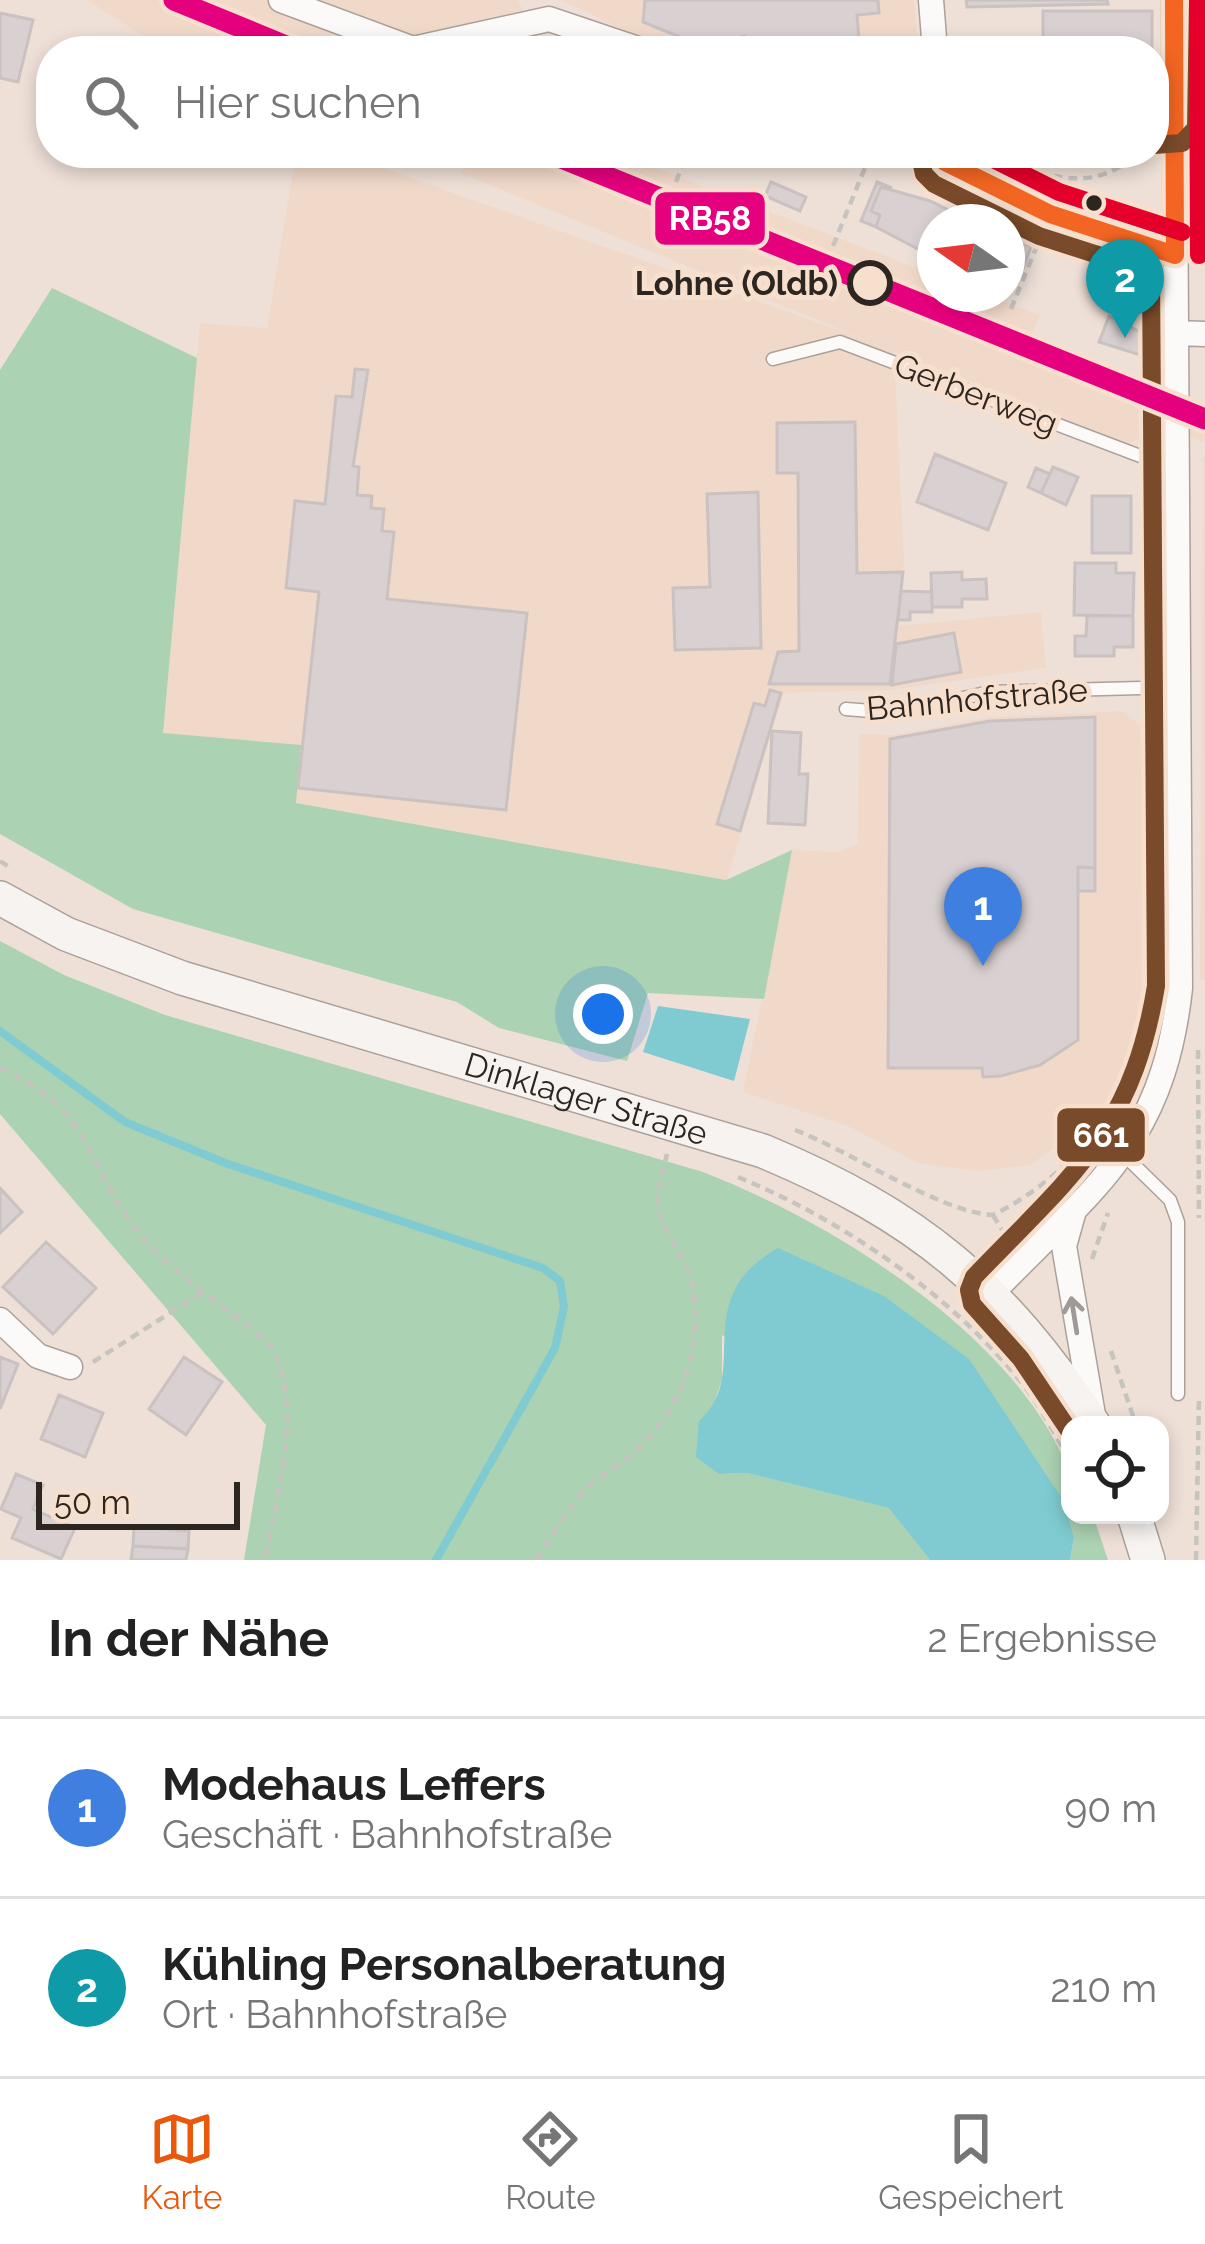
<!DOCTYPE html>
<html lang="de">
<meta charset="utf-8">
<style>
:root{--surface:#fff;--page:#f2f2f2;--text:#222;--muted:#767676;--line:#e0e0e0;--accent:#ea580c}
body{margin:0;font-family:Raleway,sans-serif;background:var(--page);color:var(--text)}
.controls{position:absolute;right:36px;bottom:36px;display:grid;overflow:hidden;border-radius:24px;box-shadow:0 6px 18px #0003}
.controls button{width:108px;height:108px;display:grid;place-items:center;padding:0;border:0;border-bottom:3px solid var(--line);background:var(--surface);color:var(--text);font:60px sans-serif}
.compass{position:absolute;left:917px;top:204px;width:108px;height:108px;border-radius:50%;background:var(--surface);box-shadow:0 6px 18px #0003;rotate:284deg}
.scale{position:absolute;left:36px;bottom:30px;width:204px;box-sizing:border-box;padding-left:12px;border:6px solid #2d251f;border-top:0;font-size:33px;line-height:42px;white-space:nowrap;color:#2d251f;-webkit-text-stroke:9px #f7dfce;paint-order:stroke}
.you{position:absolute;left:603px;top:1014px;width:42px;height:42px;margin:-30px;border:9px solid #fff;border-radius:50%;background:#1a73e8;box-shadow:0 0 0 18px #1a73e833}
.badge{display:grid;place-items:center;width:78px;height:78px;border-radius:50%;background:var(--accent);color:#fff;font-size:39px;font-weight:700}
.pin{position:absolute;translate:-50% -99px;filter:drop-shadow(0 3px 6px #0008)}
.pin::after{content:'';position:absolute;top:63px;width:42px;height:36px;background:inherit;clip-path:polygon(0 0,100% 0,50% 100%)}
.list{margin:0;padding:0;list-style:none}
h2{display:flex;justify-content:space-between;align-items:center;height:156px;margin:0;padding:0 48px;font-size:51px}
h2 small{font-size:39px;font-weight:400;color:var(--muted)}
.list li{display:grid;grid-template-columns:78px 1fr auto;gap:36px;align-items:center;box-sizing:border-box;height:180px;padding:0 48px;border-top:3px solid var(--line)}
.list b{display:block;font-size:45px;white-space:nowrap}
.list p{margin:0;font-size:39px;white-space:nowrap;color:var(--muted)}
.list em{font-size:39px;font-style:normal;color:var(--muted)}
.icon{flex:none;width:66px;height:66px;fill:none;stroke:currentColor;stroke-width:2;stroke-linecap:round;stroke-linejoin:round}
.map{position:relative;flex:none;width:1205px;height:1560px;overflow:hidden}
.search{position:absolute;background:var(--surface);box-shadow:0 6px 18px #0003;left:36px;right:36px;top:36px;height:132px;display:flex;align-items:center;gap:30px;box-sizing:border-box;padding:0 42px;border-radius:48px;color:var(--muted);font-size:45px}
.sheet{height:516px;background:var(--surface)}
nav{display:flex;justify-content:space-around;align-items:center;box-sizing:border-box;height:168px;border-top:3px solid var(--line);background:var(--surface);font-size:33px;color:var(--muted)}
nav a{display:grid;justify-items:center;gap:6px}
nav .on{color:var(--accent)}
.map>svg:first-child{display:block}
.built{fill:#f1d9ca}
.green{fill:#abd2b2}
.water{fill:#7fcbd1}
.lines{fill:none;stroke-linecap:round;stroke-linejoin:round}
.stream{stroke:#7fcbd1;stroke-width:8}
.building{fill:#d9d0d1;stroke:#cac1c1;stroke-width:3}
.lane-casing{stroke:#aba19a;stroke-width:15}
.street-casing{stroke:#aba19a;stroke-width:27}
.secondary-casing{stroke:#aba19a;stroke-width:36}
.path{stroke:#c7c3bf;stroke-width:4.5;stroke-dasharray:9 6;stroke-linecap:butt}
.lane{stroke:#fcfaf9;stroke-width:12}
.street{stroke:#fcfaf9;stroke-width:24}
.secondary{stroke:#f7f3f0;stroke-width:33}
.bus-1-casing{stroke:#f7dfce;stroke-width:27}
.bus-2-casing{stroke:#f7dfce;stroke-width:27}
.bus-3-casing{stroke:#f7dfce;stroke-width:27}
.bus-1{stroke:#f26522;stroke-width:18}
.bus-2{stroke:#7a4b2a;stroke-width:18}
.bus-3{stroke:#e4002b;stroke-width:18}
.rail-1-casing{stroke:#f7dfce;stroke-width:30}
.rail-1{stroke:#e5007d;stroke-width:21}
.oneway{stroke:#9f9a97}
.bus-dot{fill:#2d251f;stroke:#f7dfce;stroke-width:4.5}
.stop-dot{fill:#f7dfce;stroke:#2d251f;stroke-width:6}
.labels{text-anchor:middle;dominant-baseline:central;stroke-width:10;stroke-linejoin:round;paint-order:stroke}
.stop-label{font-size:33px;font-weight:bold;fill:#2d251f;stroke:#f7dfce;text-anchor:end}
.street-label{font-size:33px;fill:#2d251f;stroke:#f7dfce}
.line-badge{stroke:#f7dfce;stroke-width:4.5}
.badge-label{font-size:33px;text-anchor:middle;font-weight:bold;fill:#fff}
</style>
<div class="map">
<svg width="1205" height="1560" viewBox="0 0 1205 1560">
<rect width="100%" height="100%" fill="#eee0d7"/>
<path class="built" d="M87,0h431l16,34 -47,17h-308l-25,-8z
M561,0h353l5,51h-251z
M296,153h45l520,185 -400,-165 8,-20h147l319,122v19h49l56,21 -8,20 173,76v32l-41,-16 -35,17 -235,-92 10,209 -7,65 144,-14 5,56 -156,22 -106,3 -57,187 -432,-77 -132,-70 37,-410 67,5z
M1203,456l2,1v523h-5z
M1123,711l23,19 -5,287 -14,52 -30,49 -67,47 -52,6 -60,-8 -68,-36 -107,-35 49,-242 46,2 20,-9 1,-109 34,1 98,-18z"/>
<path class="green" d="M52,288l145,70 -34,375 138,12 -5,58 430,77 66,-30 -28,149 -116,-6 -21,68 -128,-33 -42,-26 -324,-93 -133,-75v-464z
M0,941l64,34 101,40 538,157c129,50 312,163 365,297 5,13 2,32 2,46h23l15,45h-38l4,-22 -352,-203v44l-10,31 7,64 28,-1 143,35 40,52h-686l22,-135 -266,-311z"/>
<path class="water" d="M658,1006l92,13 -16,62 -91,-29z
M778,1248l106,48 85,63 94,141 11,38 -4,22h-140l-41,-52 -142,-35 -28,1 -23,-17 3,-36c55,-48 -13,-121 79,-173z"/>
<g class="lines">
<path class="stream" d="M0,1031l125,91 103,42 315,104 17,13 4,26 -9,41 -119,212"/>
</g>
<path class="building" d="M645,0h233l1,13 -22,2 3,36h-63l-1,-12 -51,4v-7l-18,4 -5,11h-8l-71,-29z
M966,0h141l1,4 -141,3z
M1043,11h109v40h-109z
M0,13l33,7 -15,62 -18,-4z
M771,182l35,15 -6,14 -35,-15z
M877,182l15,6 -11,-1 -10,24 9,4 -4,12 -15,-6z
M881,187l49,14 43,21h-38v36l-59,-31 4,-12 -9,-4z
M1007,236l24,11 -13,35 -11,-5z
M1109,316l51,26 -7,17 -54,-17z
M355,369l13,1 -15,96 6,1 -2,28 15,1 -1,12 13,1 -2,22 12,1 -7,67 140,14 -21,197 -208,-22 21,-196 -33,-4 9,-87 30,3 11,-108 16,1z
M855,422l2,151 46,-1 -13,112h-121l9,-32 21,-1 -1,-178h-21v-50z
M935,454l71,29 -18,47 -71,-28z
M1053,467l25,10 -12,28 -25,-12z
M1036,468l14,6 -9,19 -13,-6z
M758,492l3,156 -86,2 -2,-62 37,-1 -3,-93z
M1092,496h39v57h-39z
M1075,563h41v10h18l-1,43 -59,-1z
M962,572v8l24,-1 1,20h-25v8h-30l-1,-34z
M901,591l31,1v20h-22v8h-12z
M1087,616h46v31h-19v9h-39v-20h11z
M954,633l7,39 -69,13 4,-41z
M770,690l11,3 -41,138 -23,-7 37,-121 11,3z
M1095,717v151l-17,-1v173l-38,25 -39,11 -18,1 -1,-9h-94l2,-329 100,-18z
M772,731l29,2 -2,41h9l-3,51 -37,-2z
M1078,867l17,1v23h-17z
M0,1188l22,24 -22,21z
M46,1242l50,46 -43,46 -50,-47z
M0,1357l18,7 -18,45z
M184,1357l38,25 -36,53 -37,-26z
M59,1395l44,18 -18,44 -44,-18z
M16,1474l27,11 -10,24 42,19 -14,31 -49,-21 9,-20 -20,-9z
M134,1527l55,4 -1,18 -55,-3z
M133,1546l55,3 -2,11h-55z"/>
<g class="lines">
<defs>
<path id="lane" d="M773,359l67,-17 316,120 23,-1
M846,709l50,4 94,-21 189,-5
M1124,1155l46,45 8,22v172"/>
<path id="street" d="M281,0l132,49 136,-30 95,32
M931,0l4,51
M944,153l1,9 105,52 125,41
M1175,333l30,1
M1073,1214l-9,32 29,169
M993,1292c102,-106 170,-148 187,-304l-6,-988
M0,1320l38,36 32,11"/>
<g id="secondary">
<path id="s1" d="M0,898l66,36 116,44 581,173c156,65 238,134 331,274"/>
<path d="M1134,1515l14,45"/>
</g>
</defs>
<use href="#lane" class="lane-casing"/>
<use href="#street" class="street-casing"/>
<use href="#secondary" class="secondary-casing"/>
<path class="path" d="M1010,164c50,15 86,27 128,-11
M676,182l6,-16
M833,246l38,-93
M1011,309l30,-73
M0,861l12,8
M1198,1050l1,168
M0,1068c96,44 81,91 138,164 36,45 91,75 133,114 34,62 5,148 -6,214
M795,1130c55,21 147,83 198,85 51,-25 90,-64 126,-108
M738,1177c104,43 211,116 283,205 19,23 33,52 49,78
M993,1215l15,25
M1092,1259l16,-46
M1111,1351l25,74
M93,1362l110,-70
M536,1560c16,-23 30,-48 47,-69 12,-13 31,-21 45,-33 50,-44 73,-98 66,-164 -3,-35 -35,-61 -36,-94 0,-15 6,-32 9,-46
M1196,1560l3,-162"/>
<use href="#lane" class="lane"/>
<use href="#street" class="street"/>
<use href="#secondary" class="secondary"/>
<defs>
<path id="bus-1" d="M1174,0l1,255
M944,153l1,9 105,52 125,41"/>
<path id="bus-2" d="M1154,145l28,-2 14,-15 2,-128
M920,156l4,18 10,10 105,52 112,36 5,714c-24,146 -85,190 -182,291l-5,13 3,14 49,55 49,73"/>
<path id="bus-3" d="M1198,0l1,255
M981,153l78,39 123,40"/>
</defs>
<use href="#bus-1" class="bus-1-casing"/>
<use href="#bus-2" class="bus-2-casing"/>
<use href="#bus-3" class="bus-3-casing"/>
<use href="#bus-1" class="bus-1"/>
<use href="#bus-2" class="bus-2"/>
<use href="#bus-3" class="bus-3"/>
<defs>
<path id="rail-1" d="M174,0l124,51
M549,153l656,266"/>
</defs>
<use href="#rail-1" class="rail-1-casing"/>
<use href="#rail-1" class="rail-1"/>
</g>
<defs><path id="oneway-shaft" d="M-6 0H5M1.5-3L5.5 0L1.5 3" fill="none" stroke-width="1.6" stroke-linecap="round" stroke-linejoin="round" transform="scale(3)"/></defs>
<use class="oneway" href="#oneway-shaft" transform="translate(1074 1315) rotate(-99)"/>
<circle class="bus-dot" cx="1094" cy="203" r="10"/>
<circle class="stop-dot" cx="870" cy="283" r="20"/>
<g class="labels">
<g class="stop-label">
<text x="838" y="283">Lohne (Oldb)</text>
</g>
<g class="street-label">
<text transform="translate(976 394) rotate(21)">Gerberweg</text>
<text transform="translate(977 699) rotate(-5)">Bahnhofstraße</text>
<text stroke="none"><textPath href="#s1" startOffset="621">Dinklager Straße</textPath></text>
</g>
</g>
<g class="line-badge">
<rect x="653" y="190" width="114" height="57" rx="12" fill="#e5007d"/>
<rect x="1055" y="1106" width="92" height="58" rx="12" fill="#7a4b2a"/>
</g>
<g class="badge-label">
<text x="710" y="230">RB58</text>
<text x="1101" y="1147">661</text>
</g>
</svg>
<div class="controls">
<button><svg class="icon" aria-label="locate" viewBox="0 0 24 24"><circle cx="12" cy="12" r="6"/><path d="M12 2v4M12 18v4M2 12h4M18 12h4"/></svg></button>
</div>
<svg class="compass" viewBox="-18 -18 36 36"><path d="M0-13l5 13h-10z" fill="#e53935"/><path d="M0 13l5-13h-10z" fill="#767676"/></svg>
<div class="scale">50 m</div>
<div class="you"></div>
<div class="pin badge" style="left:983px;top:966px;background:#3f7fe0">1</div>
<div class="pin badge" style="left:1125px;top:338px;background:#0f9aa8">2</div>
<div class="search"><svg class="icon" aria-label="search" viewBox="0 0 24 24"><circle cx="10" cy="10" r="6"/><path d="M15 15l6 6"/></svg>Hier suchen</div>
</div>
<section class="sheet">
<h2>In der Nähe<small>2 Ergebnisse</small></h2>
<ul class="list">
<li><span class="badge" style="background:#3f7fe0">1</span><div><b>Modehaus Leffers</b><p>Geschäft · Bahnhofstraße</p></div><em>90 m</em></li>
<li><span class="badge" style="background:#0f9aa8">2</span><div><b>Kühling Personalberatung</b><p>Ort · Bahnhofstraße</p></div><em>210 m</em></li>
</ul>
</section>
<nav>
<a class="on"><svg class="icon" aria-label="map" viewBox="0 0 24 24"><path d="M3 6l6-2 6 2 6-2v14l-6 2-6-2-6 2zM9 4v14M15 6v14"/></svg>Karte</a>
<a><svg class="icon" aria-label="directions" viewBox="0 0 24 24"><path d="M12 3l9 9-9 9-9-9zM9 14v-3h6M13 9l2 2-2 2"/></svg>Route</a>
<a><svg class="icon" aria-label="saved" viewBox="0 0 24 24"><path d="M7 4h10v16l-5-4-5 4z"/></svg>Gespeichert</a>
</nav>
